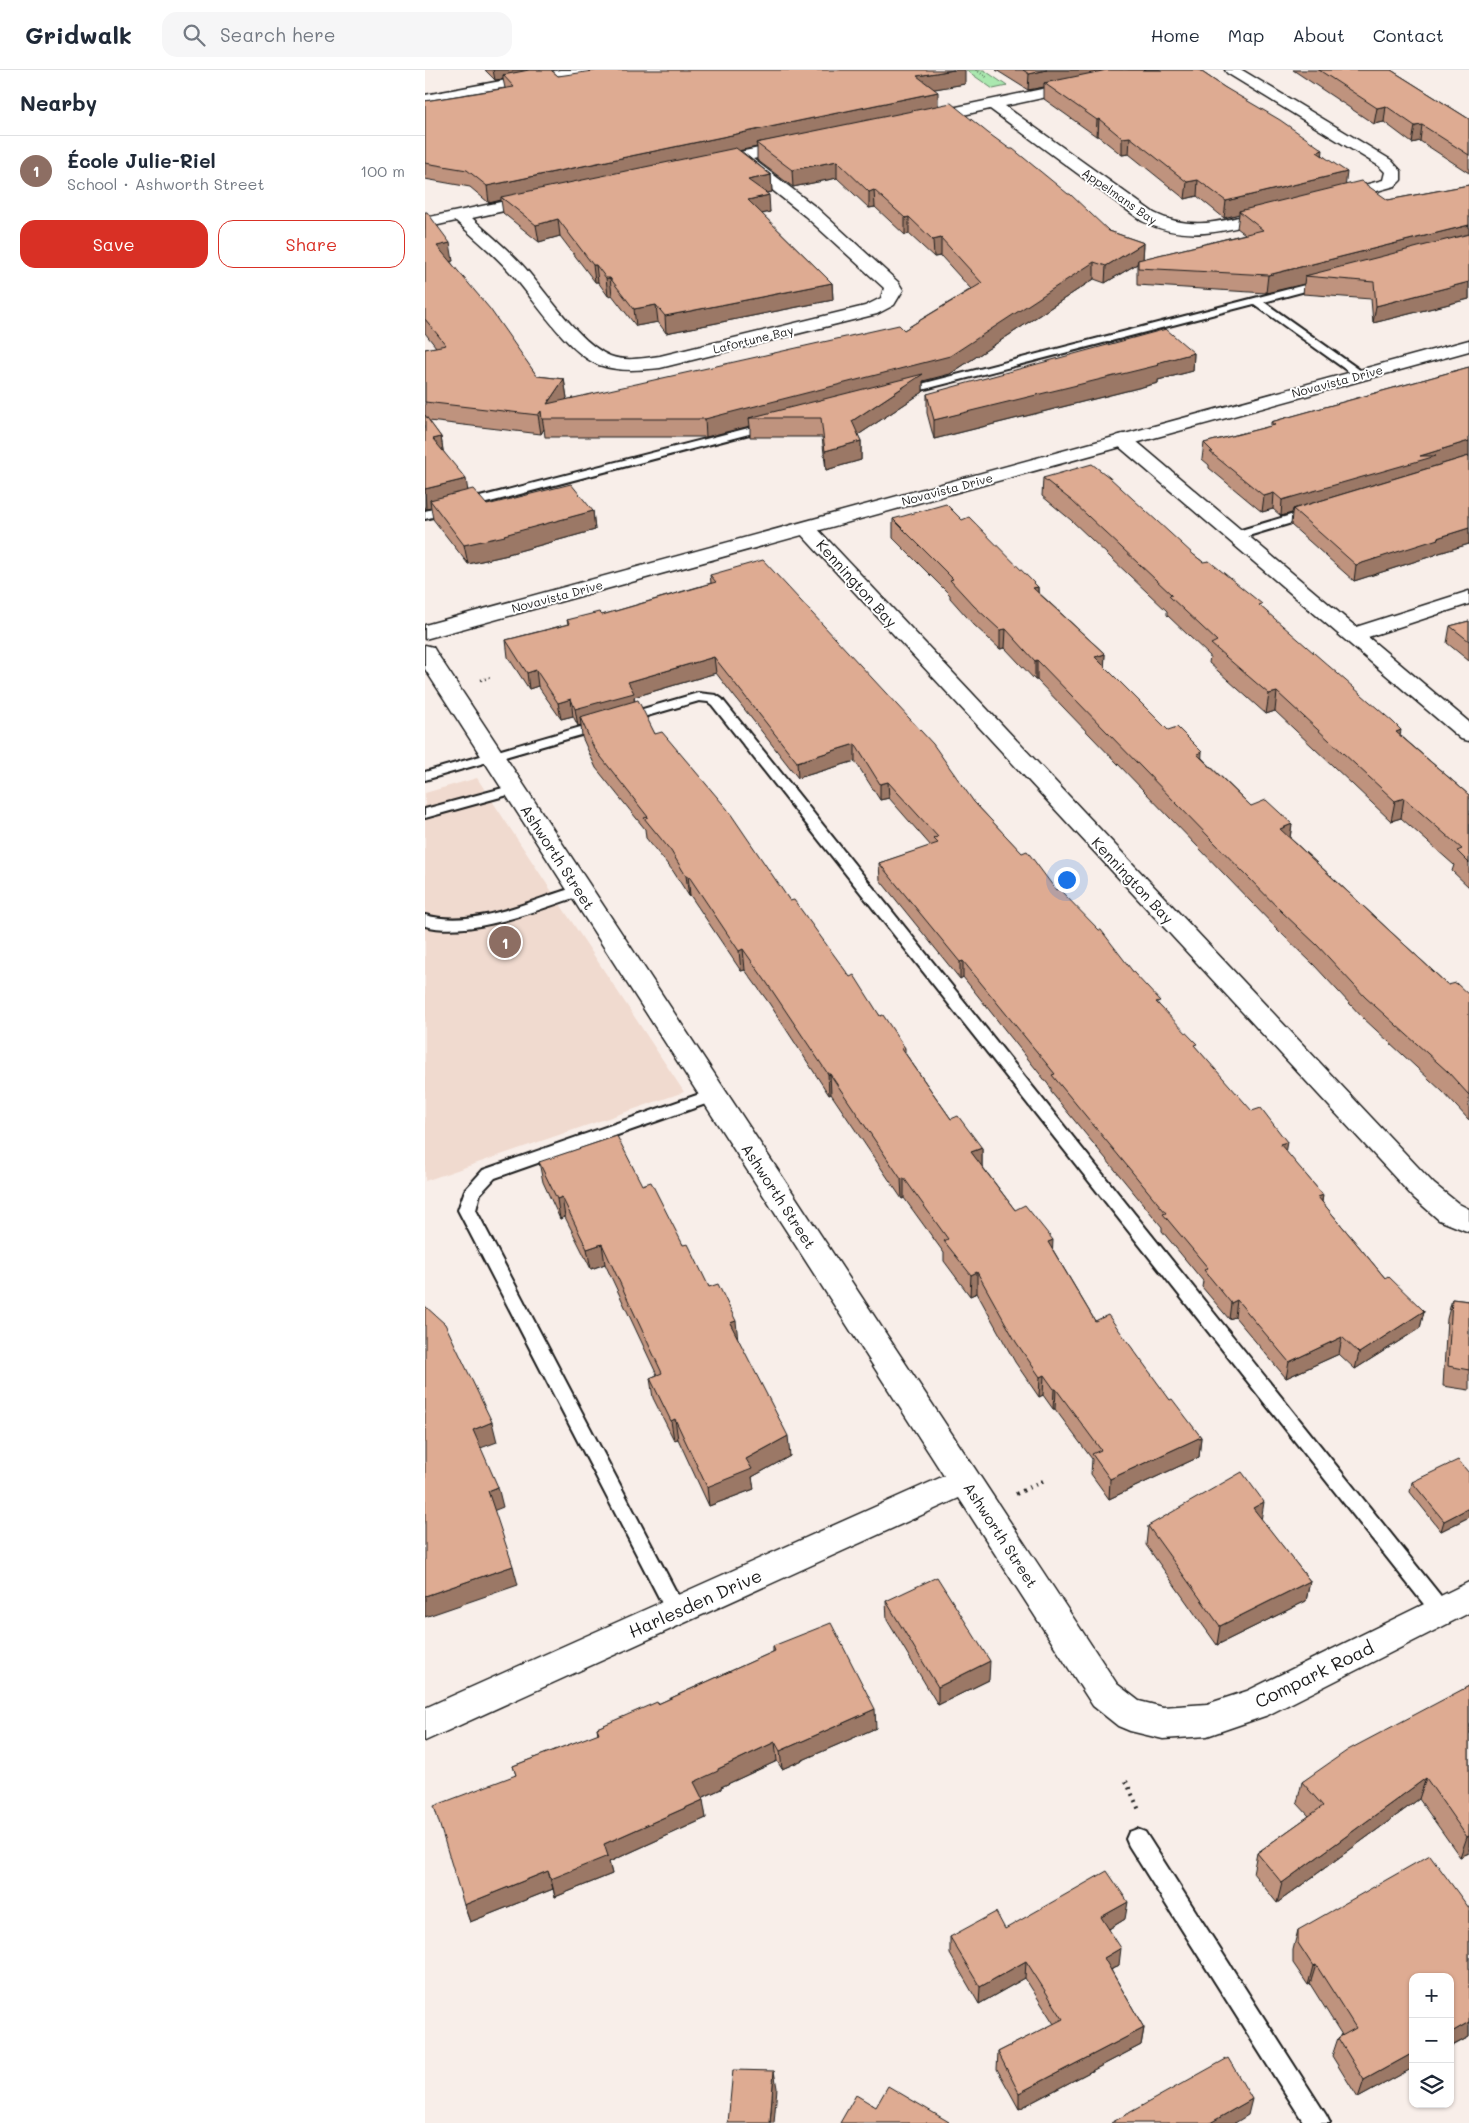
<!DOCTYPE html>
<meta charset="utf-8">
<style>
:root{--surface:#fff;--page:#f6f6f7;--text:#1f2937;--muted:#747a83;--line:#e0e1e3;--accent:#d93025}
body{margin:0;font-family:Mali,sans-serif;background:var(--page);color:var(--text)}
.controls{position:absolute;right:15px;bottom:15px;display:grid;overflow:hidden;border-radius:10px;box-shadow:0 1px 4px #0004}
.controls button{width:45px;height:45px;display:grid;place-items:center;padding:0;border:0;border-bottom:1px solid var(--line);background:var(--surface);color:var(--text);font:25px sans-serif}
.you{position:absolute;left:641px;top:809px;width:18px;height:18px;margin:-12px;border:4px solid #fff;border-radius:50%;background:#1a73e8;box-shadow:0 0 0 8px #1a73e833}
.badge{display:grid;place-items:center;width:32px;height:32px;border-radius:50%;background:var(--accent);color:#fff;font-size:16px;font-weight:700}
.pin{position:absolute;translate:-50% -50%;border:2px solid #fff;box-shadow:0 1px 5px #0006}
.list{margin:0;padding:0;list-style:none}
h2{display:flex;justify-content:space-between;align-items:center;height:65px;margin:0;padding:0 20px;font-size:21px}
h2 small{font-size:16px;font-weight:400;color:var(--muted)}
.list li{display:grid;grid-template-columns:32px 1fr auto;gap:15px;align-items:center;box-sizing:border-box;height:70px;padding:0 20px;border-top:1px solid var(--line)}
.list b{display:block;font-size:19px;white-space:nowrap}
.list p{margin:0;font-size:16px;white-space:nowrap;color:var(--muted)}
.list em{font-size:16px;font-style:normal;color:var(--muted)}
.actions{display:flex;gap:10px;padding:15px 20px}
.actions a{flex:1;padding:11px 0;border:1px solid var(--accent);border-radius:15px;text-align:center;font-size:18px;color:var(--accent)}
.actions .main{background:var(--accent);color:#fff}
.icon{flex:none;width:28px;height:28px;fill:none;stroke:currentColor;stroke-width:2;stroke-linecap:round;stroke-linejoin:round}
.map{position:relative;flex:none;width:1044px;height:2053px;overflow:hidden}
header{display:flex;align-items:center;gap:30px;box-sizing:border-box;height:70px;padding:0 25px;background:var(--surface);border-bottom:1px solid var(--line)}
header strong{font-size:24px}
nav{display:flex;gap:28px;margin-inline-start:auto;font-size:18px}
.search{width:350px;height:45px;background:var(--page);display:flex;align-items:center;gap:12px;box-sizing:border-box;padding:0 18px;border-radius:15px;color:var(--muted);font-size:19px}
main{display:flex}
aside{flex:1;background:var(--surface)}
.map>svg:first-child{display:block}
.built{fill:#f0dacf}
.green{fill:#aae8af;stroke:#638266}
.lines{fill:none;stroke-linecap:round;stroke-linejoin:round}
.service-casing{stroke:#1c1c1c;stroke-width:4}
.minor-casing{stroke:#1c1c1c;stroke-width:3}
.tertiary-casing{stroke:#1c1c1c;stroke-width:3}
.path-far2{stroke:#1c1c1c;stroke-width:2;stroke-dasharray:0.5 2.5;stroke-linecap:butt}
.path-far1{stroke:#1c1c1c;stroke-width:2.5;stroke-dasharray:1 3;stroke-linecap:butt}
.path{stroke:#1c1c1c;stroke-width:4;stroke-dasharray:2 5;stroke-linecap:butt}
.service{fill:#fff;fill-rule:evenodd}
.minor{fill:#fff;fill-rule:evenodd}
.tertiary{fill:#fff;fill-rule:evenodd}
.wall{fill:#bf937e;stroke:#1c1c1c}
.shaded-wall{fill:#9b7866;stroke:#1c1c1c}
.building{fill:#deab92;stroke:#1c1c1c}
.labels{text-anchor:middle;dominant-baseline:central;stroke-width:4;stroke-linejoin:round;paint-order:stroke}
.far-street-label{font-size:12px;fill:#1c1c1c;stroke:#fff}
.street-label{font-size:15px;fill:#1c1c1c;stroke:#fff}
.near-street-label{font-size:18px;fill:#1c1c1c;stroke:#fff}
</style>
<header>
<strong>Gridwalk</strong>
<div class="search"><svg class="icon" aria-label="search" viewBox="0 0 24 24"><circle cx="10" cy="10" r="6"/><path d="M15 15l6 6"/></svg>Search here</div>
<nav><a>Home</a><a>Map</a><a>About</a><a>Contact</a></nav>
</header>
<main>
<aside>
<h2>Nearby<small></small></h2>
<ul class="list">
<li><span class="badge" style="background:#8d6e63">1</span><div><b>École Julie-Riel</b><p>School · Ashworth Street</p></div><em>100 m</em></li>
</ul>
<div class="actions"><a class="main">Save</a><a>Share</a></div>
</aside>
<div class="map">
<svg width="1044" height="2053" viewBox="0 0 1044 2053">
<rect width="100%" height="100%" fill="#f8eee9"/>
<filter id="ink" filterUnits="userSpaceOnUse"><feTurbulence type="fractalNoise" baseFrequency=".02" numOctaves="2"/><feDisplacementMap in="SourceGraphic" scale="10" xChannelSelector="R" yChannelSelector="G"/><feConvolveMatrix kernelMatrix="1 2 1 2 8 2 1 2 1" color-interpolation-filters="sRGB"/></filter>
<g filter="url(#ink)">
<path class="built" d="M52,708l207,314 -259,89v-388z"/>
<path class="green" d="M541,0h18l23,16 -14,3z"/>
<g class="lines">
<defs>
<path id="service" d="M899,210l4,1 1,2 -1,2 -64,17 100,71 1,2 -1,2h-8l-102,-73 -352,91 -6,-3 2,-2z
M347,352l6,3 -2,2 -351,92v-8z
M886,439l4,1 2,3 -2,3 -80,24 -6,-4 2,-3z
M273,623l18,2 6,4 726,906 3,6 -3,6 -7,3 -7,-3 -722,-912 -4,-3 -9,-1 -274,79v-8z
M89,715l5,1 2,3 -2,3 -94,26v-9z
M155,816l5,2 2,3 -2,3c-45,15 -113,44 -160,32v-11c52,14 106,-16 155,-29z
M289,1019l6,2 2,4 -2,4 -225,79 -15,16 -4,16 207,395 3,6 -3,6 -7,3 -7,-3 -211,-407 7,-20 18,-20z
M712,1759l8,3 181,283 4,8h-26l-175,-277 -3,-7 3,-7z"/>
<path id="minor" d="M135,0h30l-2,3 -5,1 -158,31v-10z
M707,0h28l-2,3 -5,1 -148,32 149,107c41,21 78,5 119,-5l6,1 2,4 -2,4c-48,12 -89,28 -137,4l-152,-112 -67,15 -5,-2 -3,-3 3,-3 5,-2z
M800,0h17l149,90 10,11v9l-6,6 -61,17 -6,-2 -2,-3 2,-3 55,-15 2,-8 -6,-6 -152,-93z
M368,71l6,2 2,3 -2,3 -46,10 64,49 81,74 5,8 -9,15 -17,9 -217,54c-20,2 -41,4 -61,-3 -32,-12 -66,-68 -90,-94 -16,-18 -35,-33 -53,-50l-31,7v-10l114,-24 6,2 2,3 -2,3 -73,16c18,17 37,32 53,50 23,26 54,75 85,88 15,6 35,2 50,0l205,-50 16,-8 3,-10 -79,-72 -68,-54 -27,6 -6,-2 -2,-3 2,-3 6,-2z
M698,364l7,2 226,191 113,-36v13l-101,33 101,85v19l-8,-2 -345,-295 -3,-4 3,-4z
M381,452l7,2 621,660 25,20 10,5v23l-30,-12 -25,-22 -615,-666 -3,-4 3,-4z
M0,575l8,2 3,5 681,1032 22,17 24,6 44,-3 40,-13 222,-109v31l-201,102 -61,21 -44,3 -33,-8 -12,-5 -25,-20 -134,-208 -534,243v-33l519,-232 -519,-807z"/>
<path id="tertiary" d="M1044,270v11l-1044,288v-14z"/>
</defs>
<use href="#service" class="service-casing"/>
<use href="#minor" class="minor-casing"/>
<use href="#tertiary" class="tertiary-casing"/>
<path class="path-far2" d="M551,0l12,8"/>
<path class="path-far1" d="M56,610l11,-3"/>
<path class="path" d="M591,1424l27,-13
M701,1711l13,29"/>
<use href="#service" class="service"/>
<use href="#minor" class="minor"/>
<use href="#tertiary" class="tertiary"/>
</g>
<path class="wall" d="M60,0h66l7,6 407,8 -31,5 4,16 171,126 35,12 -1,16 102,-25 -8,-6 2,-14 -15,4 -27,-22 -12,3 -56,-45 -7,1 -24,-19h-2l-52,-37v-12l-16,3 -32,-20h203l124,85 22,30 43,15 81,-15v114l-96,24 -2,-24 -68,-5 1,-10 -38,9 -129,-8v-21l-32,19 -11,-4 -144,95 -27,7v11l-65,43 3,6v19l-35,10 -4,-33h-72v-11l-44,11h-161l-1,-8 -3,5 -112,-13 12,16 2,14 25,39 19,15 106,6 2,19 -87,24v1l-40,9 -35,-45 -2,-11 -5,1 -1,-1v-159l11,-2 -11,-14v-121l28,49h-3l87,115 27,3 3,19 -2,2 339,-70 67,-41 -30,-33 -7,1 -25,-23 -4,1 -30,-28 -6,1 -32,-30 -44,9 -36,-27v-13l-17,3 31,25 1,17 -6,1 4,19 -8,2 70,69 1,17 -167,33 -8,-11 -22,4 -24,-31 -4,1 -10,-14h-3l-35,-46 -21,6 -36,-29 -2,-13 -12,3 -19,-16 -45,-8v-78l80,-13 -2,-9 -8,1z
M868,0h98l78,49v54l-49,-32 -8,2 -28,-21 -10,2z
M769,283l-1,18 -35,9v3l-224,56 -7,-26v-19z
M1044,297v89l-35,10 35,-10v88l-33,10 -1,1 -81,26 -63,-56 1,-12 -11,3 -8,-7 -11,3 -53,-44v-3l-7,-6 2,-16 67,-17v-4z
M618,408l151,77 68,53 138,127 69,60v92l-17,-16 2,-6 -53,-47 -10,3 -116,-110 -9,3 -57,-51 1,-7 -43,-41v-4l-96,-91 -29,-24z
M468,449l69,1 76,67v5l67,62 -1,12 64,64 34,28 49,48 41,18 -2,14 158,147 21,10v125l-26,-28 -81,-75 -48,-52 -35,-34 -242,-251h-2l-30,-32 -5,1 -26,-24 -24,-27v-3l-57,-57z
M285,505l264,227 82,88 78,83 25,32 126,146 38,44 -1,7 63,76 39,33 -4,17 -65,41 -16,-15 -53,24 -51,-61 -6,2 -27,-32 1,-6 -41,-50v-4l-111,-135v-4l-88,-111 -3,2 -80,-99 -1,-17 52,-17 -42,-48 -9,2 -25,-39 -57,17 -82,-105 -82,24 1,4 20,33 135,167 115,147v5l46,66 31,29v18l33,44 38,40 42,71 75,79 31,37 -2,20 -90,42 -18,-25 1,-15 -37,-50h-2l-10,-14 -4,2 -24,-35 -38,-69 -7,3 -26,-35v-8l-40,-55 -2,1 -71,-105 -2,1 -60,-92 -24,-33 -4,1 -51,-76 -1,1 -16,-25 -27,-33 -1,-9 -49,-61 -14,-31 -1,-12 -3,1 -5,-10 -12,3 -23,-33 -9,3 -21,-32 -2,-17 62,-16 -1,-4 35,-5 109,-32z
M1044,551v40l-22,-18 3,-17z
M114,1092l103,23 41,60 26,42 29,52 52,117 -38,21 2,12 -45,17 -31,-67 -4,1 -21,-42 -3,-20 7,-3 -52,-111 -14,5 -26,-52 -5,2 -17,-37z
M1027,1229l17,2v89l-26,-4 4,-67z
M1044,1403v44l-28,14 -31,-39 2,-10z
M836,1449l49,62 -4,20 -89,44 -71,-100 2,-19z
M461,1531l103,79 -51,25 -51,-85z
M348,1576l103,82 -94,41 -5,-8 -56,26v2l-19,9 4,20 -97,44 3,12 -57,23 -2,-8 -83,33 -6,-17 52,-130 -3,-9 85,-32 -1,-6 61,-24 115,-52z
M1044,1616v167l-9,4 -41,-58 -142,104 -24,-30 4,-20 52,-37 -12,-13 5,-21z
M1044,1838v129l-111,61 -26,-42 6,-18 4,-3 -32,-51 -2,1 -15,-22v-13l5,-20z
M700,1849l-16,10 10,36 -8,5 33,58 -3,17 -122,64 -22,-40 1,-17 56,-28 -29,-46 -46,26 -29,-50v-17l55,-8z"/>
<path class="shaded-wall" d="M68,0h45l-35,5v4l-8,1z
M529,0h11v14l-48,8v-16z
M622,0h76l-79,13v4l-16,3 1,-16z
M513,22v17l-182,34 1,4 -253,53 -3,-3v3l-12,3 -2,-17z
M961,36l-2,16 -10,2 3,-16z
M674,49l-1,17h-2l1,-16z
M997,55l-2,16 -8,2 3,-17z
M705,67l-1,17 -7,1v-17z
M898,80l-2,17 -4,-15z
M412,91v17l-44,9 -1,-17z
M922,102l-2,17 -106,22v3l-15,4 2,-17z
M346,105l1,17 -23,4 -1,-16z
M773,110l-1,16 -12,3 2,-17z
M449,120l1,17 -6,1v-16z
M344,125l1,17 -21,5 -1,-17z
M484,147v17l-4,1v-17z
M133,149l2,17 -21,6 -3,-17z
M1044,155v17l-164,34 -1,8 -38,9 2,-18z
M516,168v18l-7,1 -1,-17z
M25,173l3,18 -13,2 -3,-17z
M719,173l-1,17h-5l-1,4 -32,19 1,-17z
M669,192v17l-144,95 -27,7v11l-71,47v-18l53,-35 -156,32 1,8 -44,11 -1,-18z
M168,195h3l2,17h-3z
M181,208h4l2,17 -4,1z
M1044,212v17l-96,24 3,-17z
M407,213l1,17 -167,33 -1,-17z
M231,235l2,17 -22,4 -2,-17z
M769,283l-1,18 -35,9v3l-224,56v-19z
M139,309l3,19 -15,21 -5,-15z
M116,341l3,18 -3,5 -3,-19z
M16,367l3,19 -11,-17z
M436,371v19l-35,10 -1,-19z
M1044,371v15l-176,53 -1,4 -11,3 1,-16 138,-44z
M41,409l3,19 -39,2 1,8 -5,1 -1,-20z
M849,423l-1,16 -11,3 2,-16z
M168,441l2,19 -87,24v1l-40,9 -4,-19z
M1044,458v16l-33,10 -1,1 -81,26 2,-16 81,-27z
M613,517v18l-5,-17z
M581,559l-1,19 -5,1v-19z
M680,584l-1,19 -9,-16z
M289,587l2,16 -82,24 1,12 -55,8 1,8 -3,1 -3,-17 53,-27z
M612,590v20h-2v-19z
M111,600l2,16 -9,3 -2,-16z
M852,622l-2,19 -9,3 3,-20z
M146,629l2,17 -12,3 -3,-16z
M976,660l-3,19 -2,-17z
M430,674v17l-57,17 -1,-16z
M777,682l-1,19 -4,-17z
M463,712l1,16 -9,2v-16z
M979,728l-3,20 -10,3 4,-20z
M867,754l-3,20 -9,-15z
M263,805l2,20 -1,1 -3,-20z
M318,879l2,21 -4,1 -2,-20z
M538,891v16l-3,2v-17z
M403,1004h2l1,20 -2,1z
M862,1072l-3,17 -4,-15z
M557,1078v20l-11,-16z
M479,1108v20l-2,1 -1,-20z
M898,1125l-3,17 -2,-15z
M137,1127l3,20 -5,2 -3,-20z
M628,1170l-1,20 -4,-18z
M177,1174l3,20 -14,5 -4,-20z
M552,1202v21l-7,3 1,-21z
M812,1230l-2,17 -6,2 2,-16z
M999,1241l-4,17 -65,41 4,-16z
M311,1251l2,20 -8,-18z
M917,1267l-3,17 -53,24 3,-16z
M619,1305l-1,20 -4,2 1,-20z
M629,1319h2l-1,20h-2z
M250,1349l3,20 -4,1 -3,-19z
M67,1352l5,20 -19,7 -5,-19z
M363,1366l2,20 -38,21 2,12 -45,17 -2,-19 39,-28z
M776,1367l-2,20 -90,42 1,-20z
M73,1417l5,20 -10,4 -5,-20z
M839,1432l-3,19 -8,-13z
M1044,1438v9l-28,14 3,-10z
M88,1496l5,19 -93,32v-21z
M885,1511l-4,20 -89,44 3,-19z
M565,1591l-1,19 -51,25v-18z
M450,1639l1,19 -94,41 -2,-18z
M350,1672l2,19 -56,26v2l-24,11 -3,-18 24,-13z
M1001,1708l-7,21 -142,104 5,-20z
M278,1730l3,18 -97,44 3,12 -57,23 -4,-18 53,-35z
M1044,1766v17l-9,4 7,-20z
M123,1801l5,18 -83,33 -6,-17z
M703,1832l-3,17 -26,16 2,-18z
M696,1878l-2,17 -17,10 2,-17z
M601,1891l-1,17 -46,26 1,-17z
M891,1895l-6,19 -2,1 5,-19z
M1044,1952v15l-19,10v-14z
M719,1958l-3,17 -122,64v-16z
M988,1983v15l-55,30 6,-18z
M349,2001l3,17 -3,35h-4z
M827,2029l-4,16 -13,8h-25z"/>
<path class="building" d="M104,0h22l7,6 42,-6h354l-37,6 21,16 -451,94 -20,-16 -42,-7v-62l89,-14 -11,-12z
M598,0h24l-18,4z
M682,0h92l25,17 56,33 43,30 -6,2 30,20 -121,29 -28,-21 -11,2 -57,-45 -8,1 -23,-19 -2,1 -53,-37z
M894,0h72l78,49v36l-47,-30 -7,1 -29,-20 -9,2z
M526,33l37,30 22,16h3l55,45h2l39,37 35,12 -38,23 -12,-4 -144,94 -245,63h-163l-1,-8 -3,4 -113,-13v-53l21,-4 -21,-26v-107h2l23,31 -13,3 53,63 47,67 27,3 -17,25 352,-79 5,5 78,-47 -41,-45 -8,2 -24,-23 -4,1 -31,-28 -5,2 -32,-31 -45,9 -36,-27z
M311,78l35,27 -23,5 21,15 -21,5 84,83 -167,33 -9,-11 -22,4 -24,-31h-4l-10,-13h-3l-35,-46 -22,6 -35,-28z
M936,111l27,19 81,-15v40l-201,50 -130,-7v-8l125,-30 -24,-19z
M1044,164v48l-93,24 -2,-24 -69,-6z
M741,259l28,24 -37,10 2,2 -225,55 -7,-26z
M1044,297v74l-49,15h16l-154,44 -8,-7 -10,3 -54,-44h3l-9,-9 71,-18 -4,-3z
M498,304l-71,47 9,20 -36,10 -4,-33h-72z
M0,345l16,22 -8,2 33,40 -41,10z
M1044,386v72l-32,10 1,1 -82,26 -63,-56z
M667,394l17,13 85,78 9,7 6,-1 53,43 -3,1 134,117 8,8 -5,2 73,63v68l-12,-12 5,-2 -58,-51 -9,3 -118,-109 -8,2 -58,-50 6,-3 -48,-45 3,-1 -100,-94 -29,-23z
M146,414l22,27 -89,24 1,1 -41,9 -34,-45 43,-11 14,16z
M521,434l16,16 7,-3 69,70 -5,1 72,66 -10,3 73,73 9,-3 25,25 -5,2 54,52 15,-6 26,24 -12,5 168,156 8,-2 13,12v100l-21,-23 -83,-75 -48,-52 -35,-33 -245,-252 -2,1 -29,-32 -6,1 -26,-24 -24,-26 3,-1 -60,-60z
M338,490l170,184 41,58 48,51 5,-2 29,39 3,-1 40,41h2l33,43 26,28 -4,1 41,42 -3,1 58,66 9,-3 26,34 -7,2 43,51 -5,2 67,81 3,-2 36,35 -65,42 -17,-16 -53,25 -52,-62 -6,3 -27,-33 4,-2 -45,-54 3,-1 -114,-138 3,-1 -92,-113 -3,1 -81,-99 59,-20 -5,-5 5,-1 -50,-55 -8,2 -25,-40 -58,18 -83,-105 -86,25 6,11 -59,16 -4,-10 -13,4 -22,-33 -9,3 -21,-33 64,-16 -3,-4 32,-8 3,3 114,-33 -6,-7z
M1044,551v20l-19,-15z
M213,630l17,34 7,-2 66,78 62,91 4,-1 56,77 4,-2 26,41 3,-1 22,33 -3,1 49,70 7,-3 24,32 -11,4 44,58 10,-5 28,35 -5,2 47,79 13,-6 62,85 2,-1 29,38 -91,42 -18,-25 9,-4 -45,-61h-2l-10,-14 -4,2 -24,-35 -39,-70 -6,3 -27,-34 4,-2 -44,-61 -3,1 -71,-105h-2l-61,-91 -24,-34 -4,2 -51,-76 -2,1 -15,-25 -27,-33 4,-1 -54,-69 -14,-31z
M192,1066l25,49 9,-3 32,63 5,-1 21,43 9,-3 18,37 -6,2 58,113 -42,23 6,10 -45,18 -32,-68 -4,2 -21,-43 12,-5 -60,-129 -15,5 -25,-52 -5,2 -18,-37z
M1027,1229l17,2v69l-21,-4z
M0,1236l20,18 47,98 -19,8 25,57 -10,4 25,75 -88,30z
M1033,1390l11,13v35l-25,13 -32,-39z
M817,1402l22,30 -11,6 57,73 -90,45 -72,-100z
M512,1507l53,84 -52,26 -52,-86z
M406,1553l44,86 -95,42 -5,-9 -57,27v2l-24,11 9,18 -99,44 4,12 -57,23 -3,-8 -84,34 -30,-99 82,-31 -3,-9 86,-33 -2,-5 60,-26 1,2 117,-53 -2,-5z
M1044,1616v150l-2,1 -41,-59 -144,105 -25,-30 66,-47 -21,-24 46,-32z
M1005,1785l39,53v114l-19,11v-56h-37v76l-49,27 -26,-42 18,-10 -40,-63 -3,1 -15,-23v-13z
M682,1801l21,31 -27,15 20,31 -17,10 40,70 -125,65 -21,-41 65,-33 -37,-58 -46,26 -30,-50 46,-25 9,17z
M803,1988l24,41 -42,24h-99z
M308,2000l41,1 -4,52h-42z
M463,2016l61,36 -1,1h-108l16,-28 20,12z"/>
</g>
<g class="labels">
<g class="far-street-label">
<text transform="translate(695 126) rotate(35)">Appelmans Bay</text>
<text transform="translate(328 269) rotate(-14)">Lafortune Bay</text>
<text transform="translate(912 311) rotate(-15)">Novavista Drive</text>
<text transform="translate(522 419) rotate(-15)">Novavista Drive</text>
<text transform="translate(132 526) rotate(-15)">Novavista Drive</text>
</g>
<g class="street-label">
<text transform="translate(432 513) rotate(48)">Kennington Bay</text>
<text transform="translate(133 787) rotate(57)">Ashworth Street</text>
<text transform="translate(708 810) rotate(47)">Kennington Bay</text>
<text transform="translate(354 1126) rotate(57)">Ashworth Street</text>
<text transform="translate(576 1465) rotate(57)">Ashworth Street</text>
</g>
<g class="near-street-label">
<text transform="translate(270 1533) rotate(-24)">Harlesden Drive</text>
<text transform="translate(889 1604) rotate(-26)">Compark Road</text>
</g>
</g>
</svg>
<div class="controls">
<button>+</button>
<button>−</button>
<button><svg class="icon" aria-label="layers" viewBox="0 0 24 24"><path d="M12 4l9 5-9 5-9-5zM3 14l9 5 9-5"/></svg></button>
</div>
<div class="you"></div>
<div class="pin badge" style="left:80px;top:872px;background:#8d6e63">1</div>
</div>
</main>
